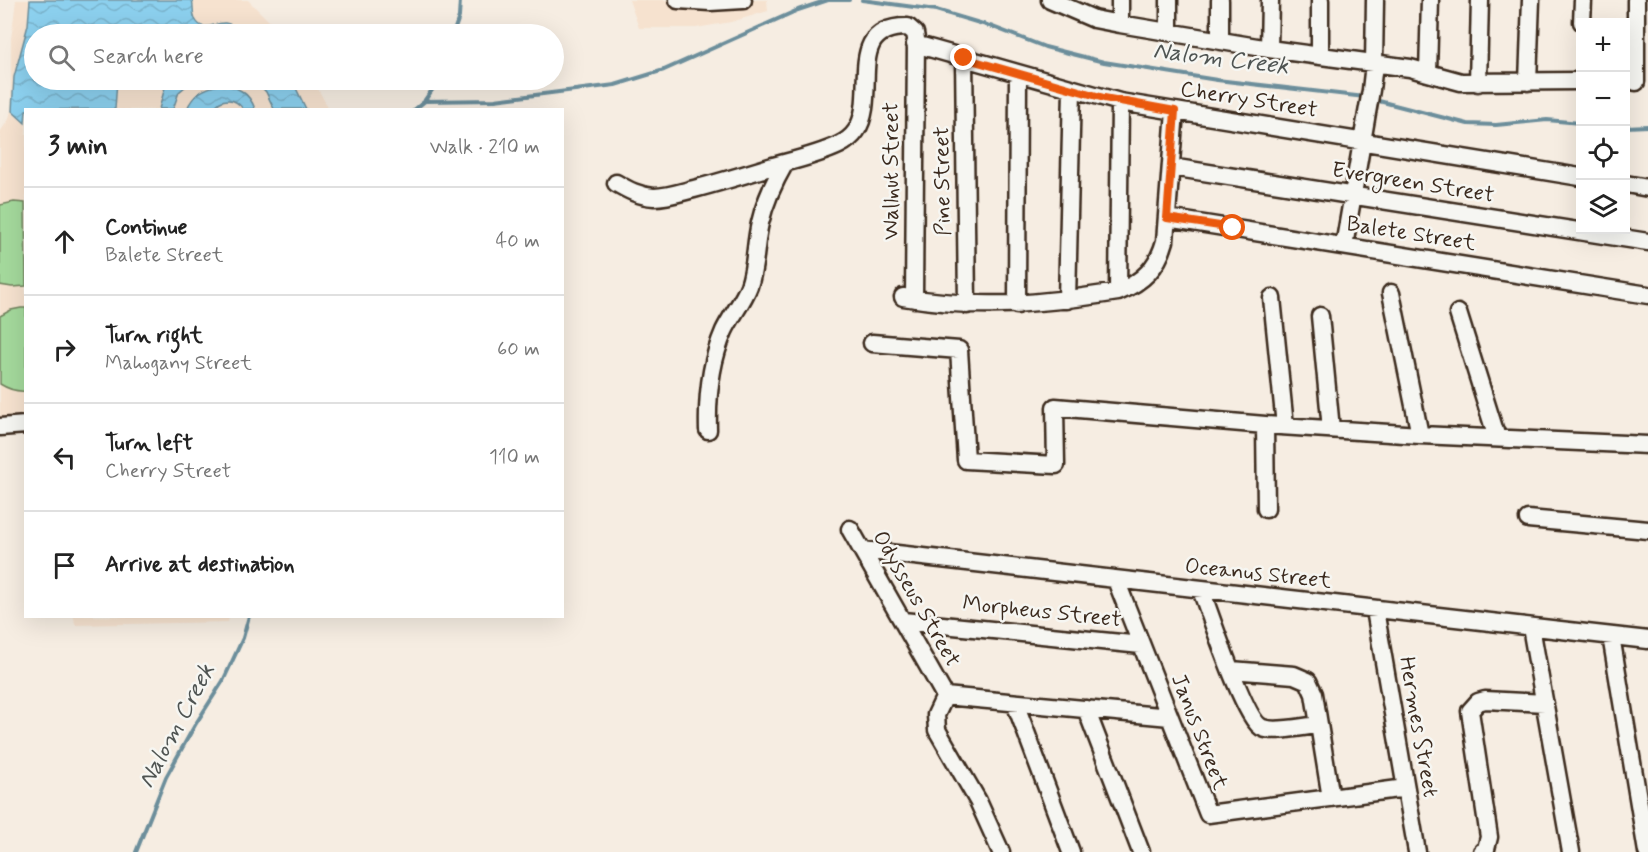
<!DOCTYPE html>
<meta charset="utf-8">
<style>
:root{--surface:#fff;--page:#f6f6f6;--text:#222;--muted:#767676;--line:#e0e0e0}
body{margin:0;font-family:Mynerve,sans-serif;background:var(--page);color:var(--text)}
.controls{position:absolute;right:18px;top:18px;display:grid;overflow:hidden;border-radius:0px;box-shadow:0 6px 24px #0002}
.controls button{width:54px;height:54px;display:grid;place-items:center;padding:0;border:0;border-bottom:2px solid var(--line);background:var(--surface);color:var(--text);font:30px sans-serif}
.stop{position:absolute;width:18px;height:18px;margin:-14px;border:4px solid #ea580c;border-radius:50%;background:#fff}
.stop.end{background:#ea580c;border-color:#fff;box-shadow:0 2px 6px #0008}
.list{margin:0;padding:0;list-style:none}
h2{display:flex;justify-content:space-between;align-items:center;height:78px;margin:0;padding:0 24px;font-size:26px}
h2 small{font-size:20px;font-weight:400;color:var(--muted)}
.list li{display:grid;grid-template-columns:39px 1fr auto;gap:18px;align-items:center;box-sizing:border-box;height:108px;padding:0 24px;border-top:2px solid var(--line)}
.list b{display:block;font-size:22px;white-space:nowrap}
.list p{margin:0;font-size:20px;white-space:nowrap;color:var(--muted)}
.list em{font-size:20px;font-style:normal;color:var(--muted)}
.icon{flex:none;width:33px;height:33px;fill:none;stroke:currentColor;stroke-width:2;stroke-linecap:round;stroke-linejoin:round}
.map{position:relative;flex:none;width:1648px;height:852px;overflow:hidden}
.search{position:absolute;background:var(--surface);box-shadow:0 6px 24px #0002;left:24px;top:24px;width:540px;height:66px;display:flex;align-items:center;gap:15px;box-sizing:border-box;padding:0 21px;border-radius:33px;color:var(--muted);font-size:22px}
.panel{position:absolute;background:var(--surface);box-shadow:0 6px 24px #0002;left:24px;top:108px;width:540px;height:510px;border-radius:0px}
.map>svg:first-child{display:block}
.built{fill:#f6e2cf}
.grass{fill:#a4d99c;stroke:#70825d;stroke-width:1.5}
.water{fill:url(#water-waves);stroke:#6c8e9b;stroke-width:1.5}
.lines{fill:none;stroke-linecap:round;stroke-linejoin:round}
.stream{stroke:#6c8e9b;stroke-width:4}
.minor-casing{stroke:#3b2a1e;stroke-width:21}
.minor{stroke:#f6f6f2;stroke-width:16}
.route{stroke:#ea580c;stroke-width:8}
.labels{text-anchor:middle;dominant-baseline:central;stroke-width:5;stroke-linejoin:round;paint-order:stroke}
.street-label{font-size:22px;fill:#3b2a1e;stroke:#f6f6f2}
.water-label{font-size:24px;font-style:italic;fill:#4f5452;stroke:#f6f6f2}
</style>
<div class="map">
<svg width="1648" height="852" viewBox="0 0 1648 852">
<defs>
<pattern id="water-waves" width="16" height="10" patternUnits="userSpaceOnUse" patternTransform="scale(1.5)"><rect width="16" height="10" fill="#8cd0ee"/><path d="M0 5q4-4 8 0t8 0" fill="none" stroke="#7ab3cc"/></pattern>
</defs>
<rect width="100%" height="100%" fill="#f6ede2"/>
<filter id="ink" filterUnits="userSpaceOnUse"><feTurbulence type="fractalNoise" baseFrequency=".0167" numOctaves="2"/><feDisplacementMap in="SourceGraphic" scale="12" xChannelSelector="R" yChannelSelector="G"/><feConvolveMatrix kernelMatrix="1 2 1 2 8 2 1 2 1" color-interpolation-filters="sRGB"/></filter>
<g filter="url(#ink)">
<path class="built" d="M16,0h232l34,34h-248v46h279l16,29 -303,1 -1,319 -25,2v-299l9,-13 2,-9v-71z
M629,0h138l1,11 -37,11 -35,6h-57z
M74,617v-1l155,1 -1,5 -153,3z"/>
<path class="grass" d="M14,202l11,1 1,83 -14,1 -12,-2v-80z
M21,308h5v83c-10,1 -18,-2 -26,-7v-68l11,-6z"/>
<path class="water" d="M30,0h162c2,6 0,13 3,19 8,15 19,3 30,4 8,1 15,7 22,11h-213v46h83l-2,29 -89,1 -1,13 -13,-12 2,-34 14,-52z
M167,80h26l-14,12 -6,17h-14z
M255,80h37l14,29h-32l-8,-17z
M219,85c18,1 30,7 36,24h-12c-8,-12 -22,-12 -30,0h-26c6,-15 17,-21 32,-24z"/>
<g class="lines">
<path class="stream" d="M862,0l74,10 57,17 52,20 59,15 113,18 148,17
M453,34l6,-17 1,-17
M425,100l14,-20
M1375,100l93,24 28,1 51,-5 33,3
M414,110l11,-9 70,-1 120,-15 49,-15 134,-60 30,-10h21
M1626,127l22,-1
M136,852l30,-75 29,-52 28,-44 20,-43 6,-22"/>
<defs>
<path id="minor" d="M678,0l32,2 33,-2
M1050,0l44,19 26,5 149,25 141,19 51,14 119,-1
M1582,22l1,-22
M1120,24v-24
M1169,32v-32
M1220,41v-41
M915,44l205,58 460,75
M1269,49l1,-49
M1320,56v-56
M964,58l3,247
M1428,73l2,-73
M1528,82l3,-82
M1636,82v-82
M1478,83l2,-83
M1171,167l477,75
M616,183c12,7 23,13 38,14 13,0 28,-5 40,-8 27,-7 53,-15 79,-23 22,-6 45,-11 66,-21 6,-3 13,-8 17,-14 24,-35 -14,-105 52,-104l7,6 1,6 -2,260
M1626,184l22,4
M1167,218l481,77
M1344,246l27,-156 3,-26 1,-64
M1118,292l2,-190
M1391,293l29,142
M903,297c78,13 138,7 215,-5 25,-10 40,-25 47,-51l10,-130
M1272,298l13,128
M1067,300l5,-211
M1017,305l1,-231
M1458,313l39,125
M1320,316l11,113
M872,343l87,7 7,110 90,5 -1,-58 210,18 155,10 228,10
M1265,425l1,84
M0,427l26,-2
M708,430c-1,-34 2,-67 16,-99 7,-15 19,-29 25,-45 7,-20 6,-42 11,-63 5,-22 14,-41 25,-60
M1528,519l120,11
M850,529l95,167
M862,550l786,90
M1116,580l92,234 198,-26
M1201,590c9,23 44,132 62,138 12,5 42,-2 56,-3
M1375,610l42,242
M903,621l238,24
M1531,627l40,225
M1611,636l36,216
M1231,670l63,5 14,6 6,13 17,104
M945,696l225,21
M945,696l-9,19 1,15 41,71 23,51
M1015,703l56,149
M1086,709l55,143
M1482,852l4,-3 3,-12 -19,-126 8,-9 7,-2 60,3"/>
</defs>
<use href="#minor" class="minor-casing"/>
<use href="#minor" class="minor"/>
</g>
</g>
<g class="lines" filter="url(#ink)">
<path class="route" d="M964,58l140,40 71,13 -8,107 66,10"/>
</g>
<g class="labels">
<g class="street-label">
<text transform="translate(1249 100) rotate(9)">Cherry Street</text>
<text transform="translate(892 171) rotate(-90)">Wallnut Street</text>
<text transform="translate(943 181) rotate(-91)">Pine Street</text>
<text transform="translate(1413 183) rotate(9)">Evergreen Street</text>
<text transform="translate(1411 234) rotate(9)">Balete Street</text>
<text transform="translate(1258 574) rotate(6)">Oceanus Street</text>
<text transform="translate(916 599) rotate(60)">Odysseus Street</text>
<text transform="translate(1042 612) rotate(6)">Morpheus Street</text>
<text transform="translate(1418 727) rotate(80)">Hermes Street</text>
<text transform="translate(1199 732) rotate(69)">Janus Street</text>
</g>
<g class="water-label">
<text transform="translate(1221 59) rotate(7)">Nalom Creek</text>
<text transform="translate(177 726) rotate(-62)">Nalom Creek</text>
</g>
</g>
</svg>
<div class="controls">
<button>+</button>
<button>−</button>
<button><svg class="icon" aria-label="locate" viewBox="0 0 24 24"><circle cx="12" cy="12" r="6"/><path d="M12 2v4M12 18v4M2 12h4M18 12h4"/></svg></button>
<button><svg class="icon" aria-label="layers" viewBox="0 0 24 24"><path d="M12 4l9 5-9 5-9-5zM3 14l9 5 9-5"/></svg></button>
</div>
<div class="stop" style="left:1233px;top:228px"></div>
<div class="stop end" style="left:964px;top:58px"></div>
<div class="search"><svg class="icon" aria-label="search" viewBox="0 0 24 24"><circle cx="10" cy="10" r="6"/><path d="M15 15l6 6"/></svg>Search here</div>
<section class="panel">
<h2>3 min<small>Walk · 210 m</small></h2>
<ul class="list">
<li><svg class="icon" aria-label="ahead" viewBox="0 0 24 24"><path d="M12 20V5M6 11l6-6 6 6"/></svg><div><b>Continue</b><p>Balete Street</p></div><em>40 m</em></li>
<li><svg class="icon" aria-label="right" viewBox="0 0 24 24"><path d="M7 20v-9h11M14 6l5 5-5 5"/></svg><div><b>Turn right</b><p>Mahogany Street</p></div><em>60 m</em></li>
<li><svg class="icon" aria-label="left" viewBox="0 0 24 24"><path d="M17 20v-9H6M10 6l-5 5 5 5"/></svg><div><b>Turn left</b><p>Cherry Street</p></div><em>110 m</em></li>
<li><svg class="icon" aria-label="arrive" viewBox="0 0 24 24"><path d="M6 21V4h12l-3 4 3 4H6"/></svg><div><b>Arrive at destination</b></div></li>
</ul>
</section>
</div>
